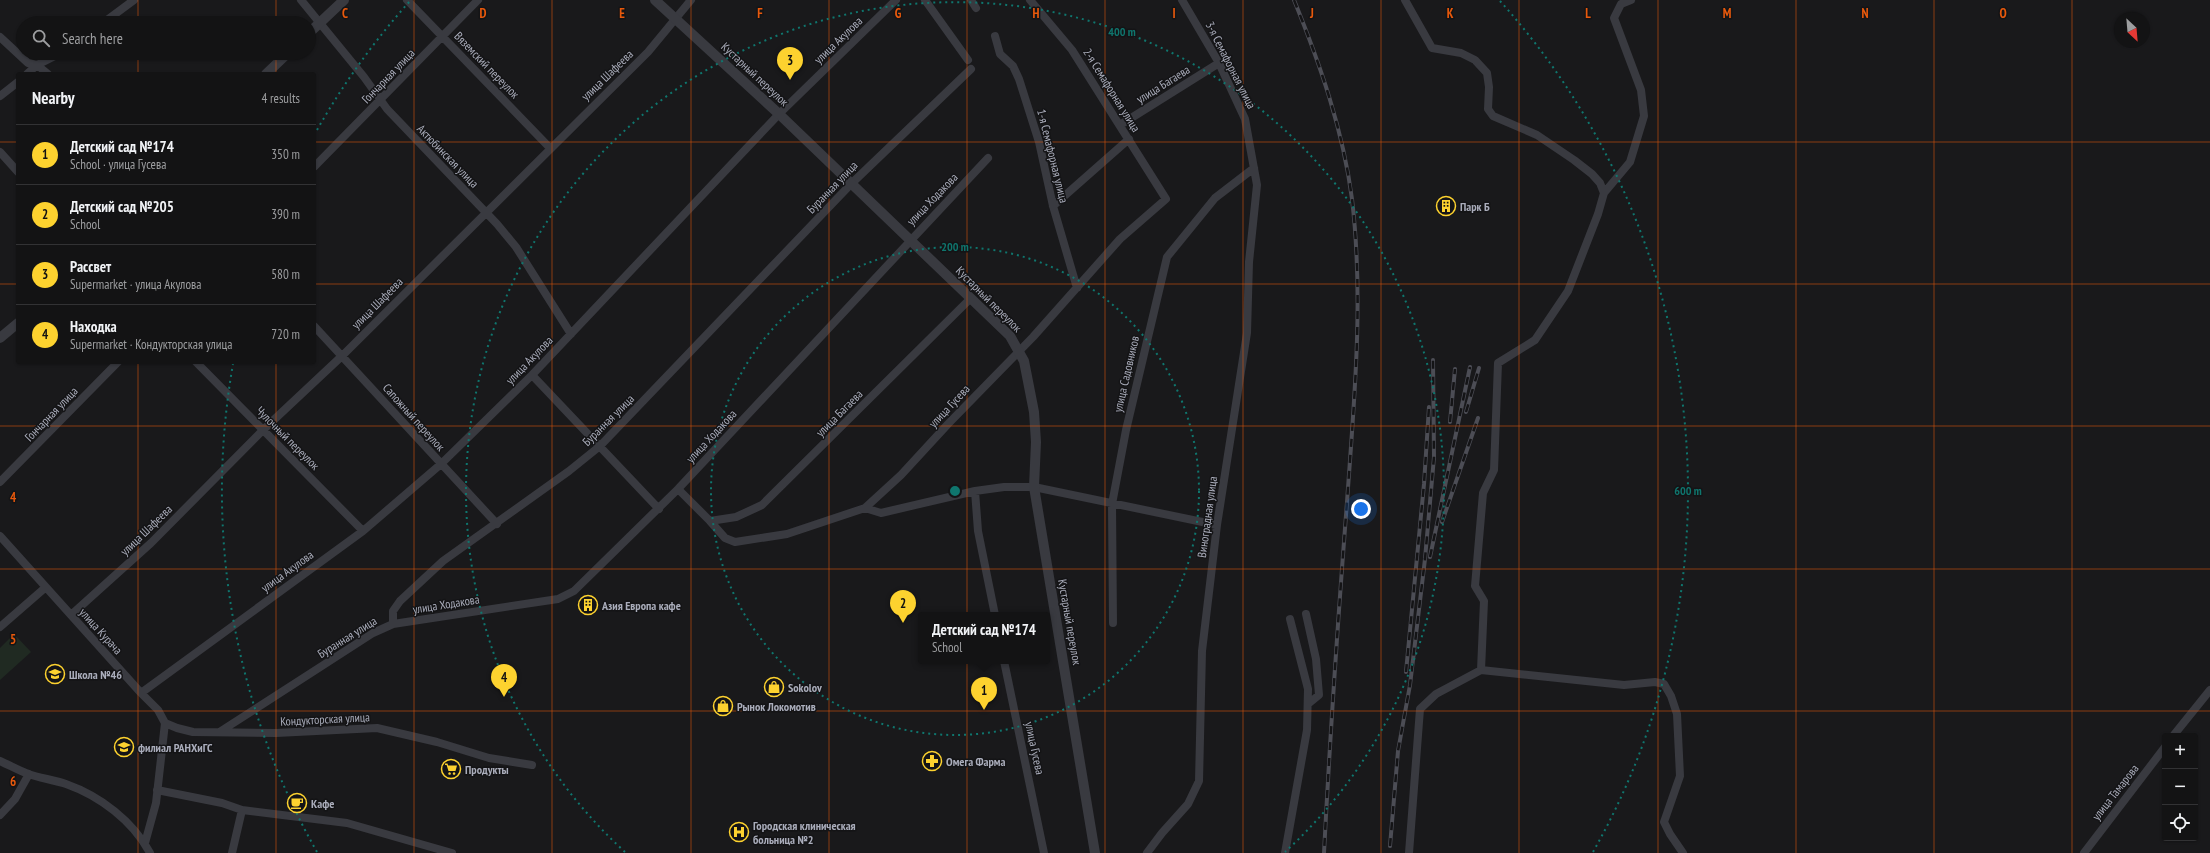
<!DOCTYPE html>
<meta charset="utf-8">
<style>
:root{--surface:#131314;--page:#202022;--text:#f1f3f6;--muted:#9d9ea0;--line:#323234;--accent:#fdd22f}
body{margin:0;font-family:"PT Sans Narrow",sans-serif;background:var(--page);color:var(--text)}
.controls{position:absolute;right:12px;bottom:12px;display:grid;overflow:hidden;border-radius:4px;box-shadow:0 1px 3px #0004}
.controls button{width:36px;height:36px;display:grid;place-items:center;padding:0;border:0;border-bottom:1px solid var(--line);background:var(--surface);color:var(--text);font:20px sans-serif}
.compass{position:absolute;left:2114px;top:12px;width:36px;height:36px;border-radius:50%;background:var(--surface);box-shadow:0 1px 3px #0004;rotate:154deg}
.you{position:absolute;left:1361px;top:509px;width:14px;height:14px;margin:-10px;border:3px solid #fff;border-radius:50%;background:#1a73e8;box-shadow:0 0 0 6px #1a73e833}
.badge{display:grid;place-items:center;width:26px;height:26px;border-radius:50%;background:var(--accent);color:#111;font-size:13px;font-weight:700}
.pin{position:absolute;translate:-50% -33px;filter:drop-shadow(0 1px 2px #0008)}
.pin::after{content:'';position:absolute;top:21px;width:14px;height:12px;background:inherit;clip-path:polygon(0 0,100% 0,50% 100%)}
.popup{position:absolute;left:918px;top:612px;width:132px;height:52px;box-sizing:border-box;display:grid;place-content:center;border-radius:4px;background:var(--surface);filter:drop-shadow(0 1px 3px #0005);font-size:13px;white-space:nowrap;color:var(--muted)}
.popup b{font-size:15px;color:var(--text)}
.popup::after{content:'';position:absolute;left:50%;top:100%;margin-left:-8px;border:8px solid transparent;border-top-color:var(--surface)}
.list{margin:0;padding:0;list-style:none}
h2{display:flex;justify-content:space-between;align-items:center;height:52px;margin:0;padding:0 16px;font-size:17px}
h2 small{font-size:13px;font-weight:400;color:var(--muted)}
.list li{display:grid;grid-template-columns:26px 1fr auto;gap:12px;align-items:center;box-sizing:border-box;height:60px;padding:0 16px;border-top:1px solid var(--line)}
.list b{display:block;font-size:15px;white-space:nowrap}
.list p{margin:0;font-size:13px;white-space:nowrap;color:var(--muted)}
.list em{font-size:13px;font-style:normal;color:var(--muted)}
.icon{flex:none;width:22px;height:22px;fill:none;stroke:currentColor;stroke-width:2;stroke-linecap:round;stroke-linejoin:round}
.map{position:relative;flex:none;width:2210px;height:853px;overflow:hidden}
.search{position:absolute;background:var(--surface);box-shadow:0 1px 3px #0004;left:16px;top:16px;width:300px;height:44px;display:flex;align-items:center;gap:10px;box-sizing:border-box;padding:0 14px;border-radius:22px;color:var(--muted);font-size:15px}
.panel{position:absolute;background:var(--surface);box-shadow:0 1px 3px #0004;left:16px;top:72px;width:300px;height:292px;border-radius:4px}
.map>svg:first-child{display:block}
.green{fill:#202a22}
.lines{fill:none;stroke-linecap:round;stroke-linejoin:round}
.minor{stroke:#393a40;stroke-width:8}
.tertiary{stroke:#393a40;stroke-width:10}
.rail-casing{stroke:#4c4d55;stroke-width:4}
.rail{stroke:#141416;stroke-width:2.5;stroke-dasharray:8;stroke-linecap:butt}
.grid{fill:none;stroke:#e8590c;stroke-width:1;stroke-opacity:0.55}
.ring{fill:none;stroke:#0f766e;stroke-width:2;stroke-dasharray:2 4}
.labels{text-anchor:middle;dominant-baseline:central;stroke-width:3;stroke-linejoin:round;paint-order:stroke}
.street-label{font-size:12px;fill:#aaadbb;stroke:#141416}
.poi-label{font-size:12px;font-weight:bold;fill:#aaadbb;stroke:#141416;text-anchor:start}
.grid-label{font-size:13px;text-anchor:middle;font-weight:bold;fill:#e8590c;stroke:#141416;stroke-width:3;stroke-linejoin:round;paint-order:stroke}
.centre{fill:#0f766e;stroke:#141416;stroke-width:2}
.ring-label{font-size:12px;text-anchor:middle;font-weight:bold;fill:#0f766e;stroke:#141416;stroke-width:3;stroke-linejoin:round;paint-order:stroke}
</style>
<div class="map">
<svg width="2210" height="853" viewBox="0 0 2210 853">
<rect width="100%" height="100%" fill="#19191b"/>
<path class="green" d="M14,634l17,18 -31,28v-32z"/>
<g class="lines">
<path class="minor" d="M301,0l63,77 23,32 110,115 19,23 55,87
M407,0l143,148
M925,0l43,60
M971,0l5,8
M1405,0l27,48 29,5 14,7 12,13 2,14 -1,22 5,7 44,19 37,25 18,14 8,9 4,10 -6,21 -30,77 -33,49 -37,23 -4,107 -11,23 -8,93 9,15 -3,69
M103,23l31,-23
M995,36l5,18 13,12 6,13 20,63 14,64 24,82
M0,37l28,26 9,2 11,9
M27,74l10,-9 24,-12
M0,96l18,-14
M1120,125l99,-62
M0,152l18,20
M314,167l164,-167
M1604,193l26,-31 14,-46 -3,-26 -27,-72 7,-14 10,-4
M1053,206l76,-67
M314,326l183,198
M196,362l167,169
M532,375l127,134
M0,482l118,-120
M678,489l32,32 15,17 10,4 52,-8 78,-26 36,-33 47,-51 85,-87 87,-98 46,-40 -94,-149 -42,-50
M975,491l3,40 17,84
M865,508l16,5 94,-22 29,-4h30l183,38
M710,521l26,-4 26,-12 208,-206
M0,536l141,157 17,17 7,13 -9,80 -11,40
M1306,614l10,45 3,36 -11,9
M71,615l80,-72 112,-113 80,-75 305,-303 43,-52
M1113,623l-1,-119 14,-74 41,-173 48,-59 39,-30
M393,624l165,-25 16,-8 104,-102 310,-331
M0,627l46,-40
M1004,661l40,192
M141,693l222,-162 78,-67 91,-89 247,-261 117,-114
M165,723l12,5 16,4 83,1 101,-5 60,14 52,16 43,7
M221,731l152,-98 20,-9v-13l7,-10 43,-40 126,-90 31,-25 251,-262 120,-115
M2173,736l37,-46
M0,761c9,4 18,9 28,13 12,4 26,6 38,10 34,12 67,37 84,69
M157,790l65,13 20,7 105,13 105,30
M0,815l15,-16 14,-25
M232,853l10,-43
M1147,853l15,-20 26,-29 11,-23 3,-130 15,-126 30,-192 2,-71 8,-77 -12,-66 -26,-56 -37,-63
M1285,853l22,-123 1,-41 -18,-70
M1409,853l11,-144 16,-15 45,-24 143,15 31,-3 9,2 7,12 6,18 3,62 -16,46 6,12 13,19
M2084,853l81,-106"/>
<path class="tertiary" d="M655,0l124,114 231,222 14,25 10,51 2,30 -2,45 61,366
M309,33l35,-33
M266,74l22,-21
M0,338l18,-15"/>
<defs>
<path id="rail" d="M1294,0c26,64 49,130 58,199 12,101 2,203 -5,303 -9,117 -17,234 -23,351
M1466,412l13,-44
M1450,422l5,-53
M1442,522l36,-104
M1430,557l40,-190
M1406,672l18,-188 5,-77
M1390,846l8,-95 12,-66 15,-126 9,-102 -1,-97"/>
</defs>
<use href="#rail" class="rail-casing"/>
<use href="#rail" class="rail"/>
</g>
<path class="grid" d="M138,0v23M276,0v23M414,0v853M552,0v853M691,0v853M829,0v853M967,0v853M1105,0v853M1243,0v853M1381,0v853M1519,0v853M1658,0v853M1796,0v853M1934,0v853M2072,0v853M138,53v21M276,53v21M0,142h18M314,142h1896M0,284h18M314,284h1896M138,362v491M276,362v491M0,426h2210M0,569h2210M0,711h2210"/>
<g class="ring">
<circle cx="955" cy="491" r="244"/>
<path d="M625 852A489 489 0 1 1 1285 852"/>
<path d="M317 852A733 733 0 0 1 233 364M317 130A733 733 0 0 1 410 1M1500 1A733 733 0 0 1 1593 852"/>
</g>
<defs>
<symbol id="building-ring" viewBox="-11 -11 22 22"><circle r="9.5" fill="#141416" stroke="#fdd22f" stroke-width="1.5"/><path d="M-4-6H4V6H1V3H-1V6H-4ZM-2.5-4.3h1.7v1.8h-1.7ZM.8-4.3h1.7v1.8H.8ZM-2.5-1h1.7V.8h-1.7ZM.8-1h1.7V.8H.8Z" fill="#fdd22f"/></symbol>
<symbol id="school-ring" viewBox="-11 -11 22 22"><circle r="9.5" fill="#141416" stroke="#fdd22f" stroke-width="1.5"/><path d="M0-5L7-2L0 1L-7-2ZM-4 1L0 2.5L4 1V4Q0 6-4 4Z" fill="#fdd22f"/></symbol>
<symbol id="shop-ring" viewBox="-11 -11 22 22"><circle r="9.5" fill="#141416" stroke="#fdd22f" stroke-width="1.5"/><path d="M-5-2.5h2.3a2.7 3.5 0 0 1 5.4 0H5L5.5 6h-11ZM-1.5-2.5h3a1.5 2.3 0 0 0-3 0Z" fill="#fdd22f"/></symbol>
<symbol id="university-ring" viewBox="-11 -11 22 22"><circle r="9.5" fill="#141416" stroke="#fdd22f" stroke-width="1.5"/><path d="M0-5L7-2L0 1L-7-2ZM-4 1L0 2.5L4 1V4Q0 6-4 4Z" fill="#fdd22f"/></symbol>
<symbol id="pharmacy-ring" viewBox="-11 -11 22 22"><circle r="9.5" fill="#141416" stroke="#fdd22f" stroke-width="1.5"/><path d="M-2-6h4v4h4v4h-4v4h-4v-4h-4v-4h4Z" fill="#fdd22f"/></symbol>
<symbol id="supermarket-ring" viewBox="-11 -11 22 22"><circle r="9.5" fill="#141416" stroke="#fdd22f" stroke-width="1.5"/><path d="M-6-5.5h2.5l.6 2H6L4.5 2H-2.5L-4.4-4H-6ZM-1.5 3.2a1.3 1.3 0 1 0 .1 0ZM3 3.2a1.3 1.3 0 1 0 .1 0Z" fill="#fdd22f"/></symbol>
<symbol id="cafe-ring" viewBox="-11 -11 22 22"><circle r="9.5" fill="#141416" stroke="#fdd22f" stroke-width="1.5"/><path d="M-5.5-4.5H6V0H3Q3 3.5 0 3.5H-2.5Q-5.5 3.5-5.5 0ZM3-3.2v2h1.7v-2ZM-6 4.5H4V6H-6Z" fill="#fdd22f"/></symbol>
<symbol id="hospital-ring" viewBox="-11 -11 22 22"><circle r="9.5" fill="#141416" stroke="#fdd22f" stroke-width="1.5"/><path d="M-5-5h3v3.5h4V-5h3V5h-3V1.5h-4V5h-3Z" fill="#fdd22f"/></symbol>
</defs>
<g fill-rule="evenodd">
<use href="#building-ring" x="1435" y="195" width="22" height="22"/>
<use href="#building-ring" x="577" y="594" width="22" height="22"/>
<use href="#school-ring" x="44" y="663" width="22" height="22"/>
<use href="#shop-ring" x="763" y="676" width="22" height="22"/>
<use href="#shop-ring" x="712" y="695" width="22" height="22"/>
<use href="#university-ring" x="113" y="736" width="22" height="22"/>
<use href="#pharmacy-ring" x="921" y="750" width="22" height="22"/>
<use href="#supermarket-ring" x="440" y="758" width="22" height="22"/>
<use href="#cafe-ring" x="286" y="792" width="22" height="22"/>
<use href="#hospital-ring" x="728" y="821" width="22" height="22"/>
</g>
<g class="labels">
<g class="street-label">
<text transform="translate(838 40) rotate(-44)">улица Акулова</text>
<text transform="translate(487 65) rotate(46)">Вяземский переулок</text>
<text transform="translate(1231 65) rotate(63)">3-я Семафорная улица</text>
<text transform="translate(755 74) rotate(43)">Кустарный переулок</text>
<text transform="translate(607 75) rotate(-44)">улица Шафеева</text>
<text transform="translate(388 76) rotate(-46)">Гончарная улица</text>
<text transform="translate(1163 84) rotate(-32)">улица Багаева</text>
<text transform="translate(1112 90) rotate(58)">2-я Семафорная улица</text>
<text transform="translate(448 156) rotate(46)">Актюбинская улица</text>
<text transform="translate(1053 156) rotate(76)">1-я Семафорная улица</text>
<text transform="translate(832 187) rotate(-46)">Буранная улица</text>
<text transform="translate(932 199) rotate(-46)">улица Ходакова</text>
<text transform="translate(989 299) rotate(45)">Кустарный переулок</text>
<text transform="translate(377 303) rotate(-45)">улица Шафеева</text>
<text transform="translate(529 360) rotate(-46)">улица Акулова</text>
<text transform="translate(1126 374) rotate(-77)">улица Садовников</text>
<text transform="translate(949 406) rotate(-47)">улица Гусева</text>
<text transform="translate(839 413) rotate(-45)">улица Багаева</text>
<text transform="translate(51 414) rotate(-46)">Гончарная улица</text>
<text transform="translate(414 417) rotate(48)">Сапожный переулок</text>
<text transform="translate(608 420) rotate(-45)">Буранная улица</text>
<text transform="translate(711 436) rotate(-47)">улица Ходакова</text>
<text transform="translate(288 438) rotate(45)">Чулочный переулок</text>
<text transform="translate(1207 517) rotate(-82)">Виноградная улица</text>
<text transform="translate(146 530) rotate(-44)">улица Шафеева</text>
<text transform="translate(287 571) rotate(-36)">улица Акулова</text>
<text transform="translate(446 604) rotate(-9)">улица Ходакова</text>
<text transform="translate(1070 622) rotate(80)">Кустарный переулок</text>
<text transform="translate(101 631) rotate(48)">улица Курача</text>
<text transform="translate(347 637) rotate(-32)">Буранная улица</text>
<text transform="translate(325 719) rotate(-3)">Кондукторская улица</text>
<text transform="translate(1035 748) rotate(78)">улица Гусева</text>
<text transform="translate(2115 792) rotate(-52)">улица Тамарова</text>
</g>
<g class="poi-label">
<text x="1460" y="206">Парк Б</text>
<text x="602" y="605">Азия Европа кафе</text>
<text x="69" y="674">Школа №46</text>
<text x="788" y="687">Sokolov</text>
<text x="737" y="706">Рынок Локомотив</text>
<text x="138" y="747">филиал РАНХиГС</text>
<text x="946" y="761">Омега Фарма</text>
<text x="465" y="769">Продукты</text>
<text x="311" y="803">Кафе</text>
<text x="753" y="825">Городская клиническая<tspan x="753" dy="14">больница №2</tspan></text>
</g>
</g>
<g class="grid-label">
<text x="345" y="18">C</text>
<text x="483" y="18">D</text>
<text x="622" y="18">E</text>
<text x="760" y="18">F</text>
<text x="898" y="18">G</text>
<text x="1036" y="18">H</text>
<text x="1174" y="18">I</text>
<text x="1312" y="18">J</text>
<text x="1450" y="18">K</text>
<text x="1588" y="18">L</text>
<text x="1727" y="18">M</text>
<text x="1865" y="18">N</text>
<text x="2003" y="18">O</text>
<text x="13" y="502">4</text>
<text x="13" y="644">5</text>
<text x="13" y="786">6</text>
</g>
<circle cx="955" cy="491" r="6" class="centre"/>
<g class="ring-label">
<text x="1122" y="36">400 m</text>
<text x="955" y="251">200 m</text>
<text x="1688" y="495">600 m</text>
</g>
</svg>
<div class="controls">
<button>+</button>
<button>−</button>
<button><svg class="icon" aria-label="locate" viewBox="0 0 24 24"><circle cx="12" cy="12" r="6"/><path d="M12 2v4M12 18v4M2 12h4M18 12h4"/></svg></button>
</div>
<svg class="compass" viewBox="-18 -18 36 36"><path d="M0-13l5 13h-10z" fill="#e53935"/><path d="M0 13l5-13h-10z" fill="#9d9ea0"/></svg>
<div class="you"></div>
<div class="pin badge" style="left:984px;top:710px">1</div>
<div class="popup"><b>Детский сад №174</b>School</div>
<div class="pin badge" style="left:903px;top:623px">2</div>
<div class="pin badge" style="left:790px;top:80px">3</div>
<div class="pin badge" style="left:504px;top:697px">4</div>
<div class="search"><svg class="icon" aria-label="search" viewBox="0 0 24 24"><circle cx="10" cy="10" r="6"/><path d="M15 15l6 6"/></svg>Search here</div>
<section class="panel">
<h2>Nearby<small>4 results</small></h2>
<ul class="list">
<li><span class="badge">1</span><div><b>Детский сад №174</b><p>School · улица Гусева</p></div><em>350 m</em></li>
<li><span class="badge">2</span><div><b>Детский сад №205</b><p>School</p></div><em>390 m</em></li>
<li><span class="badge">3</span><div><b>Рассвет</b><p>Supermarket · улица Акулова</p></div><em>580 m</em></li>
<li><span class="badge">4</span><div><b>Находка</b><p>Supermarket · Кондукторская улица</p></div><em>720 m</em></li>
</ul>
</section>
</div>
